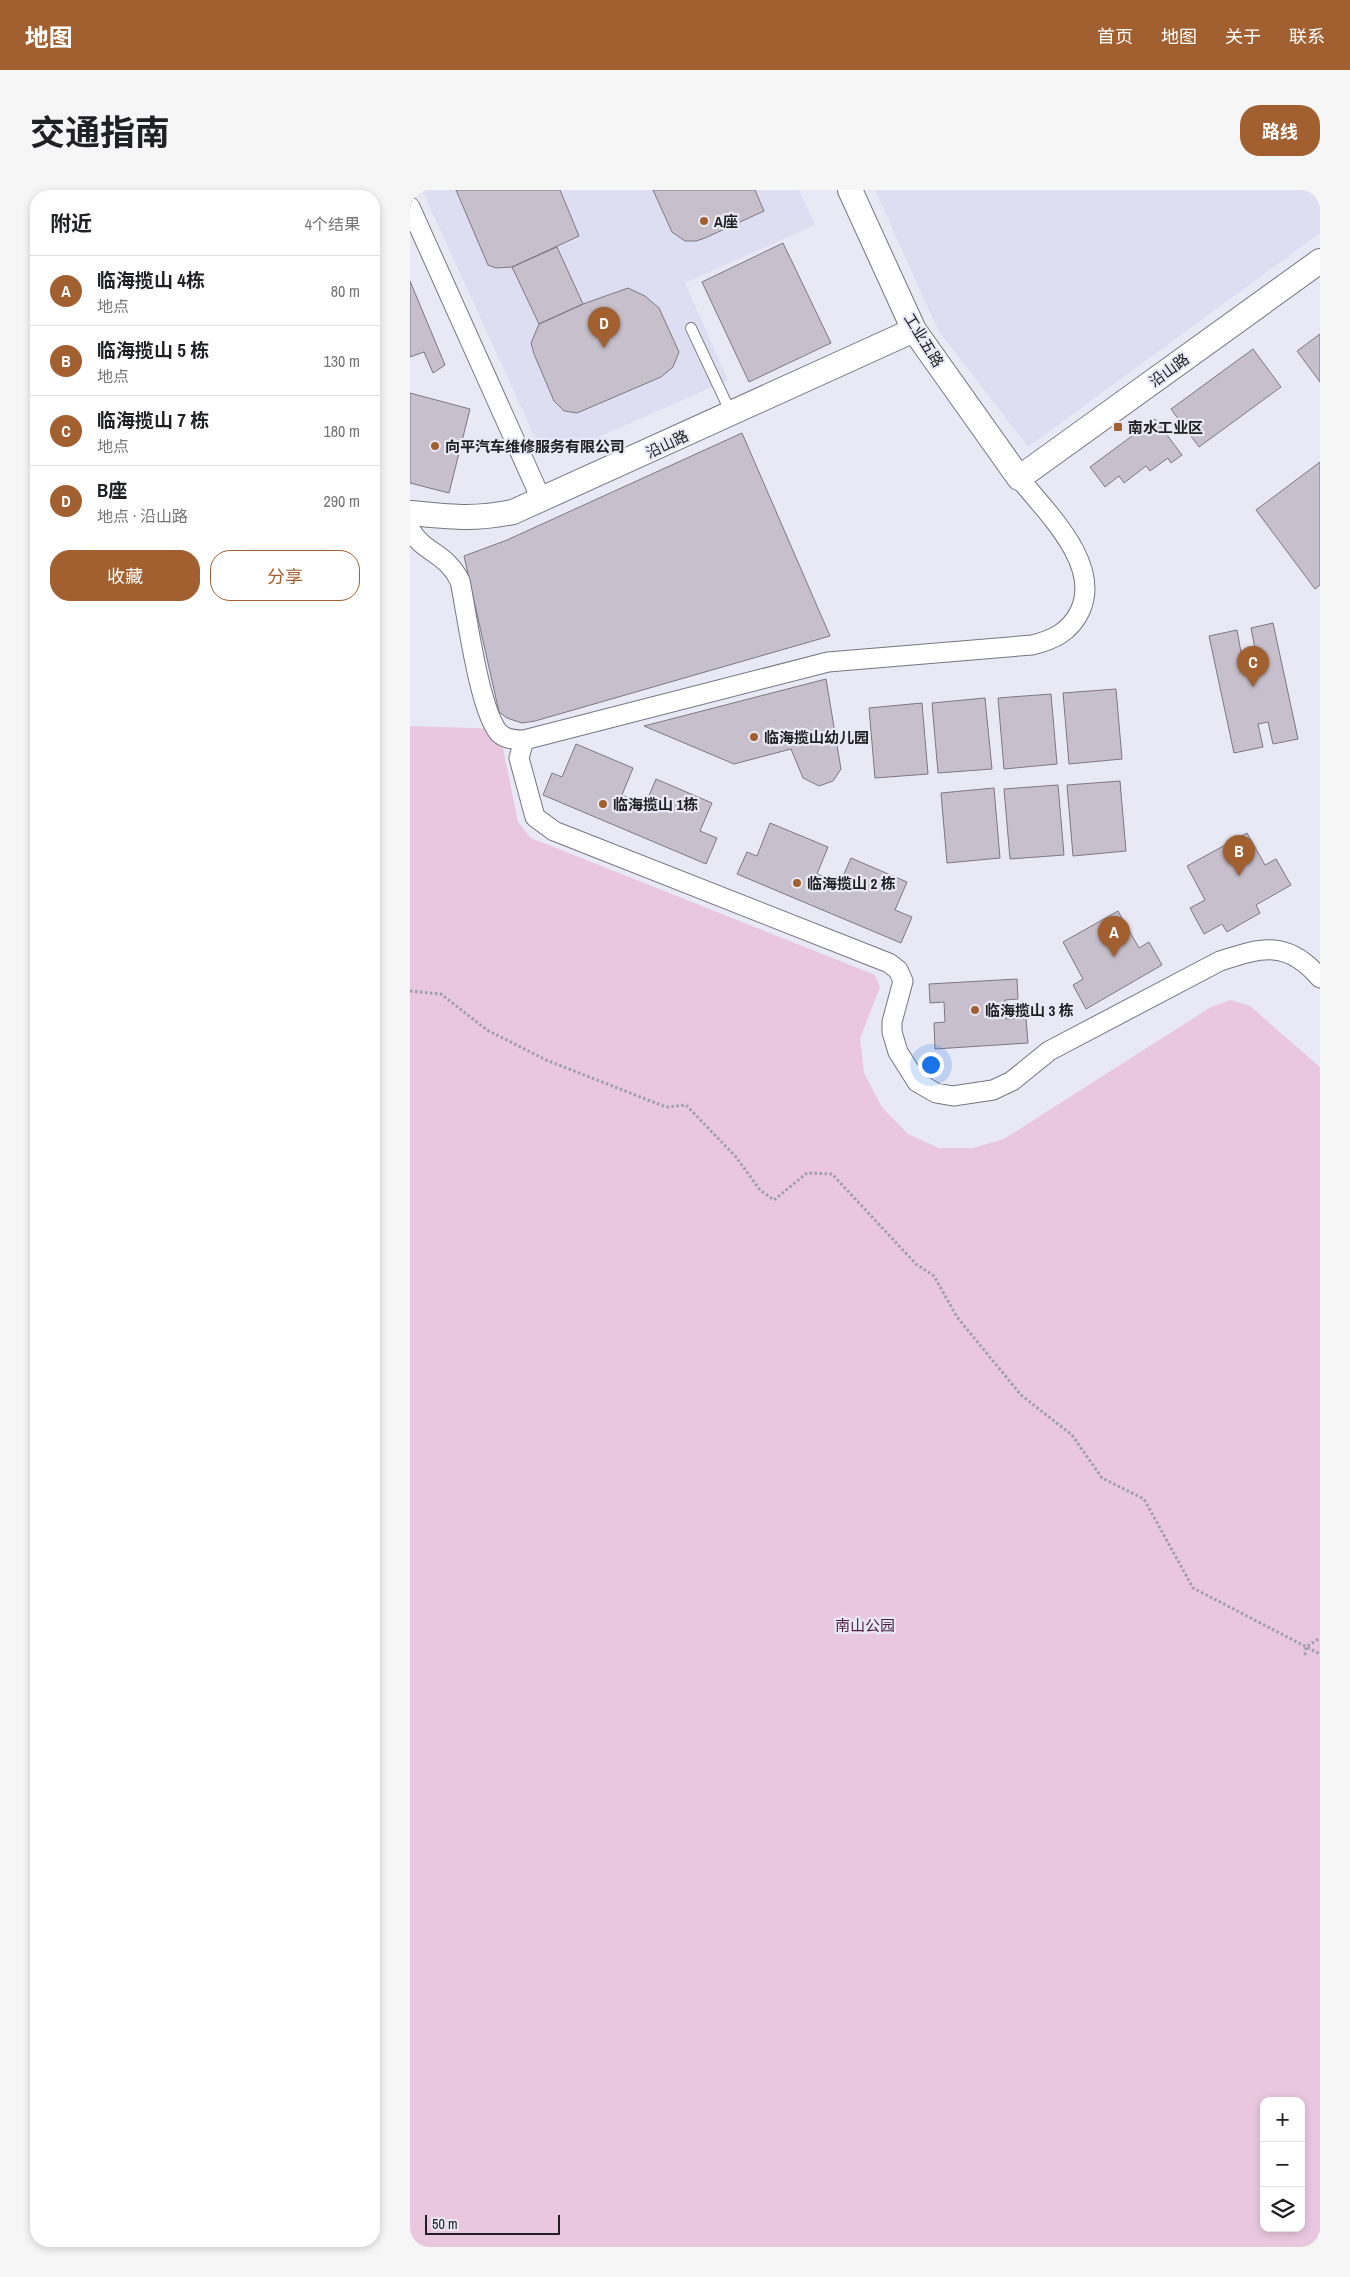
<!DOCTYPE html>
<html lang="zh">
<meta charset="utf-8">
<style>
:root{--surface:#fff;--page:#f6f6f6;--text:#202124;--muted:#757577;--line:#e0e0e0;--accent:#a25f2f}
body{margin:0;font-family:"Archivo Narrow","Noto Sans SC",sans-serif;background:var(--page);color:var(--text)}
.controls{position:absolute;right:15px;bottom:15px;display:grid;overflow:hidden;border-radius:10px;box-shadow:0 2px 8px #0003}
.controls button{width:45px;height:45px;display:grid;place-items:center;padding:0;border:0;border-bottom:1px solid var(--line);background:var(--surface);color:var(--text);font:25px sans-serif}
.scale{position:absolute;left:15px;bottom:12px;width:135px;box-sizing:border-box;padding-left:5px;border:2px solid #212025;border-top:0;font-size:14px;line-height:18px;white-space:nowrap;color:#212025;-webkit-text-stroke:4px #e9e9f6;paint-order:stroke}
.you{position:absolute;left:520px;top:874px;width:18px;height:18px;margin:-12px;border:4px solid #fff;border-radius:50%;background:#1a73e8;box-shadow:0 0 0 8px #1a73e833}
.badge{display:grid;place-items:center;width:32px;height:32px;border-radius:50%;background:var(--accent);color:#fff;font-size:16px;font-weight:700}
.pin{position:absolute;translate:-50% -41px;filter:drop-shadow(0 1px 2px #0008)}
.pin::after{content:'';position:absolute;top:26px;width:18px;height:15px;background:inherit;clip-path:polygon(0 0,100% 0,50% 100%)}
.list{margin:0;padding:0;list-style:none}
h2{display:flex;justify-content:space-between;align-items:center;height:65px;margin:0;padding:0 20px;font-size:21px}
h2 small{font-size:16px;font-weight:400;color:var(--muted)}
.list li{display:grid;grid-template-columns:32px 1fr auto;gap:15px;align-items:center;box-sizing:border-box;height:70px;padding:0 20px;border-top:1px solid var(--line)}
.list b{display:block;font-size:19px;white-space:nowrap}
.list p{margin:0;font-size:16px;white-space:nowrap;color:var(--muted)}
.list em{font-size:16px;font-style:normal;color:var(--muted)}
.actions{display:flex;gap:10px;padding:15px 20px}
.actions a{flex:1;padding:11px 0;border:1px solid var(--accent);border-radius:20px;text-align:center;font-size:18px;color:var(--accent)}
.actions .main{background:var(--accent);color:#fff}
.icon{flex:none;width:28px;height:28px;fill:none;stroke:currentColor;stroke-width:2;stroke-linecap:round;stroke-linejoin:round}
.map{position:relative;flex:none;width:910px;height:2057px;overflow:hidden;border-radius:20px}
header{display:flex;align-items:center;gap:30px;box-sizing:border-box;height:70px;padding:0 25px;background:var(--accent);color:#fff}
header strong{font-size:24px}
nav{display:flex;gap:28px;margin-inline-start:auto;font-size:18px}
.intro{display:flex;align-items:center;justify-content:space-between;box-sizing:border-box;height:120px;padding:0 30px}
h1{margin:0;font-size:35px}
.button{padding:12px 22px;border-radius:20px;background:var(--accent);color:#fff;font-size:18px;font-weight:700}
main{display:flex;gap:30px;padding:0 30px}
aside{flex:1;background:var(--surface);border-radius:20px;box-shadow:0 2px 8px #0003}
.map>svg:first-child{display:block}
.built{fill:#dedef2}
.green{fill:#e9c8df;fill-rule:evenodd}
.building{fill:#c7c0cc;stroke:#7d7781}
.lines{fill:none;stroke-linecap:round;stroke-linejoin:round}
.service-casing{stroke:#757580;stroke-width:12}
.minor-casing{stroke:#757580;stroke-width:21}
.tertiary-casing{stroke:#757580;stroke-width:26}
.path{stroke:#9f9fa9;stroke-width:3;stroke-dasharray:2.5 2.5;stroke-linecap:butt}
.service{stroke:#fff;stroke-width:10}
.minor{stroke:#fff;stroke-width:19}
.tertiary{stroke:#fff;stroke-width:24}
.poi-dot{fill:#a25f2f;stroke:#e9e9f6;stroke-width:2}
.labels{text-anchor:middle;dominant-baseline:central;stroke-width:4.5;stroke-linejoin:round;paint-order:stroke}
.poi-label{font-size:15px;font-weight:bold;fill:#212025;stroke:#e9e9f6;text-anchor:start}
.street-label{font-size:15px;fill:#212025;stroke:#e9e9f6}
.park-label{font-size:15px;fill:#4a1c3f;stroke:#e9e9f6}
</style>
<header>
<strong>地图</strong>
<nav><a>首页</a><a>地图</a><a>关于</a><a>联系</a></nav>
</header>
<div class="intro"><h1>交通指南</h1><a class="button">路线</a></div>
<main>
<aside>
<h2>附近<small>4个结果</small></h2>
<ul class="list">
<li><span class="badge">A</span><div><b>临海揽山 4栋</b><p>地点</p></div><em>80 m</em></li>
<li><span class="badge">B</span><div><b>临海揽山 5 栋</b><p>地点</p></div><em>130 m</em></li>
<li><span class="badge">C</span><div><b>临海揽山 7 栋</b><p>地点</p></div><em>180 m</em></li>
<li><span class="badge">D</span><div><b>B座</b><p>地点 · 沿山路</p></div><em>290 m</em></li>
</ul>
<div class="actions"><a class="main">收藏</a><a>分享</a></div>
</aside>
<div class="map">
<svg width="910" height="2057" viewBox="0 0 910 2057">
<rect width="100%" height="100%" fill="#e9e9f6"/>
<path class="built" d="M12,0h377l16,35 -130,58 43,97 -166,73 -24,-9z
M465,0h445v43l-292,214 -90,-117z"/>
<path class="green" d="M0,536l93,3 -3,4 18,89 13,16 344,137 5,12 -20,52 4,34 18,34 26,27 31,14h34l31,-9 207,-132 19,-7 20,6 70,61v1180h-910zM854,1911h37v127h-37z"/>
<path class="building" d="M46,0h104l19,46 -67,31 -16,1 -8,-3z
M243,0h102l9,21 -59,27 -9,3h-11l-13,-9z
M373,53l48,100 -82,39 -47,-100z
M147,57l26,57 -44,20 -27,-57z
M0,91l35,84 -12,8 -9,-21 -14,5z
M218,98l17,8 14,12 20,44 -6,15 -12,10 -84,36 -13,-2 -10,-10 -20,-47 -3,-11 8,-19 44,-20z
M910,144v48l-23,-31z
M843,159l28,38 -82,60 -28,-38z
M0,203l60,16 -21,84 -39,-10z
M745,229l27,36 -11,8 -3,-5 -18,13 -4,-5 -22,17 -5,-7 -14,11 -15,-20z
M332,243l88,203 -295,85 -13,2 -15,-5 -8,-6 -35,-156 43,-16z
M910,272v123l-5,4 -59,-79z
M863,433l25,116 -25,5 -5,-22 -10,2 5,23 -29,6 -25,-117 28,-6 4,22 14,-3 -4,-21z
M416,489l15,90 -8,12 -14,5 -16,-8 -12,-29 -57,15 -90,-38z
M706,499l6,70 -53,5 -6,-71z
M641,504l6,70 -53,5 -6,-71z
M575,508l7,71 -54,4 -6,-70z
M512,513l6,71 -53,4 -6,-70z
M166,554l57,24 -11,27 23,10 11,-26 56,24 -12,28 17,7 -11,26 -163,-69 9,-22 10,4z
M710,591l6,70 -53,5 -6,-71z
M648,595l6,70 -54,4 -6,-70z
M584,598l6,70 -53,5 -6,-70z
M360,633l58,24 -11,27 23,9 11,-25 56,24 -12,28 17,7 -11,26 -164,-69 10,-22 10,4z
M837,643l18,32 11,-6 15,26 -35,20 4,8 -33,19 -5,-8 -18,10 -14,-26 15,-8 -18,-34z
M708,721l21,37 10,-6 13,23 -76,44 -13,-24 10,-6 -20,-37z
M607,789l1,20 -13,1 1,19 20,-1 2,25 -93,6 -1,-26 11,-1 -1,-20 -14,1 -1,-19z"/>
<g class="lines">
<defs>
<path id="service" d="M281,138l40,85"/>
<path id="minor" d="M0,17l132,294
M609,288c27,34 83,86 61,133 -10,21 -27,29 -48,34l-204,17 -304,78 -5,18 16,59 19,14 335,132 9,7 5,11 -11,41v10l6,20 19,30 19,11 17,3 40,-6 19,-9 37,-30 171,-90c42,-14 68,-21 100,17
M0,339c13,24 36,23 50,52 7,33 19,129 39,152 6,6 17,7 25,7"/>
<path id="tertiary" d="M440,0l64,140 105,148 301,-217
M0,323c38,4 66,7 103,-1l401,-182"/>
</defs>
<use href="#service" class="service-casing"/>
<use href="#minor" class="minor-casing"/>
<use href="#tertiary" class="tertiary-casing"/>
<path class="path" d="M0,801l31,3 46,36 59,30 120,47 20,-2 50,52 24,33 14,10 33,-27 25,1 84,90 18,12 23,41 64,78 51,40 30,43 42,21 49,89 127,66
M895,1465l1,-8 14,-9"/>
<use href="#service" class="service"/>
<use href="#minor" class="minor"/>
<use href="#tertiary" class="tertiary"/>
</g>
<g class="poi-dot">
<circle cx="294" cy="31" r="5"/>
<rect x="703" y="232" width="10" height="10" rx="2.5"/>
<circle cx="25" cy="256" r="5"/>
<circle cx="344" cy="547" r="5"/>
<circle cx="193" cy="614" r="5"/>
<circle cx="387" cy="693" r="5"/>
<circle cx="565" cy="820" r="5"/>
</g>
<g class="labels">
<g class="poi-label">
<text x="304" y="31">A座</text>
<text x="718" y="237">南水工业区</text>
<text x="35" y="256">向平汽车维修服务有限公司</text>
<text x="354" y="547">临海揽山幼儿园</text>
<text x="203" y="614">临海揽山 1栋</text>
<text x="397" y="693">临海揽山 2 栋</text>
<text x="575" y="820">临海揽山 3 栋</text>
</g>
<g class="street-label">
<text transform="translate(514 150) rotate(58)">工业五路</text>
<text transform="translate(759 180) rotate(-36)">沿山路</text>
<text transform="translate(257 254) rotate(-25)">沿山路</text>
</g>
<g class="park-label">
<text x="455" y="1435">南山公园</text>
</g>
</g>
</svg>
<div class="controls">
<button>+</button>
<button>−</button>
<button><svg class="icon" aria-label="layers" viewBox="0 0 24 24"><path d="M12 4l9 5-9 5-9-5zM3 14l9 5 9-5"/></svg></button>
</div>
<div class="scale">50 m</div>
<div class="you"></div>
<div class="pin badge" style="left:704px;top:767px">A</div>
<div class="pin badge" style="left:829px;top:686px">B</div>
<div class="pin badge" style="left:843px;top:497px">C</div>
<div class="pin badge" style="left:194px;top:158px">D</div>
</div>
</main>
